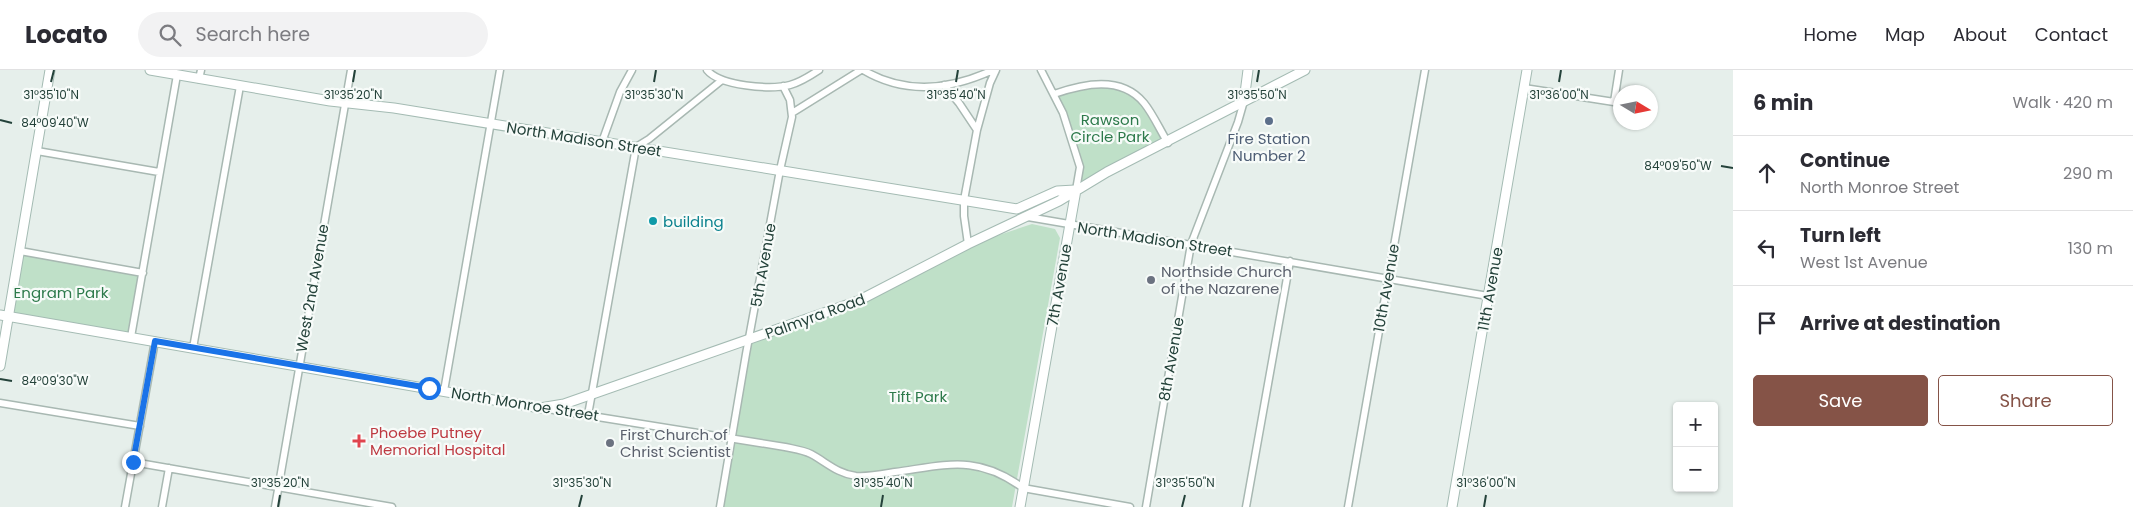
<!DOCTYPE html>
<meta charset="utf-8">
<style>
:root{--surface:#fff;--page:#f2f2f3;--text:#2b2b33;--muted:#7c7c81;--line:#e1e1e2;--accent:#855347}
body{margin:0;font-family:Poppins,sans-serif;background:var(--page);color:var(--text)}
.controls{position:absolute;right:15px;bottom:15px;display:grid;overflow:hidden;border-radius:5px;box-shadow:0 1px 4px #0004}
.controls button{width:45px;height:45px;display:grid;place-items:center;padding:0;border:0;border-bottom:1px solid var(--line);background:var(--surface);color:var(--text);font:25px sans-serif}
.compass{position:absolute;left:1613px;top:15px;width:45px;height:45px;border-radius:50%;background:var(--surface);box-shadow:0 1px 4px #0004;rotate:100deg}
.stop{position:absolute;width:15px;height:15px;margin:-11px;border:4px solid #1a73e8;border-radius:50%;background:#fff}
.stop.end{background:#1a73e8;border-color:#fff;box-shadow:0 1px 5px #0008}
.list{margin:0;padding:0;list-style:none}
h2{display:flex;justify-content:space-between;align-items:center;height:65px;margin:0;padding:0 20px;font-size:21px}
h2 small{font-size:16px;font-weight:400;color:var(--muted)}
.list li{display:grid;grid-template-columns:32px 1fr auto;gap:15px;align-items:center;box-sizing:border-box;height:75px;padding:0 20px;border-top:1px solid var(--line)}
.list b{display:block;font-size:19px;white-space:nowrap}
.list p{margin:0;font-size:16px;white-space:nowrap;color:var(--muted)}
.list em{font-size:16px;font-style:normal;color:var(--muted)}
.actions{display:flex;gap:10px;padding:15px 20px}
.actions a{flex:1;padding:11px 0;border:1px solid var(--accent);border-radius:5px;text-align:center;font-size:18px;color:var(--accent)}
.actions .main{background:var(--accent);color:#fff}
.icon{flex:none;width:28px;height:28px;fill:none;stroke:currentColor;stroke-width:2;stroke-linecap:round;stroke-linejoin:round}
.map{position:relative;flex:none;width:1733px;height:437px;overflow:hidden}
header{display:flex;align-items:center;gap:30px;box-sizing:border-box;height:70px;padding:0 25px;background:var(--surface);border-bottom:1px solid var(--line)}
header strong{font-size:24px}
nav{display:flex;gap:28px;margin-inline-start:auto;font-size:18px}
.search{width:350px;height:45px;background:var(--page);display:flex;align-items:center;gap:12px;box-sizing:border-box;padding:0 18px;border-radius:28px;color:var(--muted);font-size:19px}
main{display:flex}
aside{flex:1;background:var(--surface)}
.map>svg:first-child{display:block}
.green{fill:#bfe0c8}
.lines{fill:none;stroke-linecap:round;stroke-linejoin:round}
.street-casing{stroke:#a8b8b2;stroke-width:9}
.secondary-casing{stroke:#a4bbb3;stroke-width:11}
.street{stroke:#fff;stroke-width:6}
.secondary{stroke:#fff;stroke-width:9}
.route{stroke:#1a73e8;stroke-width:6}
.ticks{fill:none;stroke:#24423a;stroke-width:2}
.service-dot{fill:#5c6f8a;stroke:#f7fbf9;stroke-width:2}
.culture-dot{fill:#0f9aa8;stroke:#f7fbf9;stroke-width:2}
.worship-dot{fill:#6b7280;stroke:#f7fbf9;stroke-width:2}
.health-dot{fill:#e0444e;stroke:#f7fbf9;stroke-width:2}
.labels{text-anchor:middle;dominant-baseline:central;stroke-width:4.5;stroke-linejoin:round;paint-order:stroke}
.park-label{font-size:15px;fill:#2d7a4b;stroke:#f7fbf9}
.service-label{font-size:15px;fill:#4e5e75;stroke:#f7fbf9}
.street-label{font-size:15px;fill:#24423a;stroke:#f7fbf9}
.culture-label{font-size:15px;fill:#0d838f;stroke:#f7fbf9;text-anchor:start}
.worship-label{font-size:15px;fill:#5b616d;stroke:#f7fbf9;text-anchor:start}
.health-label{font-size:15px;fill:#be3a42;stroke:#f7fbf9;text-anchor:start}
.ticks-label{font-size:12px;text-anchor:middle;fill:#24423a;stroke:#f7fbf9;stroke-width:4.5;stroke-linejoin:round;paint-order:stroke}
</style>
<header>
<strong>Locato</strong>
<div class="search"><svg class="icon" aria-label="search" viewBox="0 0 24 24"><circle cx="10" cy="10" r="6"/><path d="M15 15l6 6"/></svg>Search here</div>
<nav><a>Home</a><a>Map</a><a>About</a><a>Contact</a></nav>
</header>
<main>
<div class="map">
<svg width="1733" height="437" viewBox="0 0 1733 437">
<rect width="100%" height="100%" fill="#e6efeb"/>
<path class="green" d="M1093,15l27,3 23,16 24,38 -90,47 4,-19 -26,-76z
M1032,154l23,5 5,9 -48,269h-291l29,-167 109,-39 110,-56z
M20,181l122,23 -11,63 -122,-21z"/>
<g class="lines">
<defs>
<path id="street" d="M707,0c13,16 63,20 83,15 11,-3 20,-9 29,-15
M863,0c42,25 87,20 130,0
M1041,0l22,43 17,54 -4,23
M199,9l2,-9
M944,15l15,18 18,27 -13,70v16l4,28
M1524,18l90,14 5,-32
M1054,24c29,-10 67,-19 90,9 9,11 16,27 24,40
M792,43l69,-43
M977,60l13,-47 6,-13
M602,72l18,-50 12,-22
M37,81l122,21
M1028,147l460,79
M20,181l123,22
M131,267l46,-262
M193,278l47,-262
M444,321l56,-321
M0,333l140,23
M548,339l237,38c9,2 18,3 26,7 15,8 27,20 45,22 12,1 27,-2 39,-4 52,-7 82,-18 128,16l107,19
M588,345l48,-268 13,-8 73,-59
M133,392l259,45
M125,437l30,-166
M162,437l7,-39
M275,437l76,-437
M720,437l26,-153 34,-184 12,-53 -2,-17 -7,-14
M1146,437l45,-263 47,-122 6,-21
M1246,437l44,-246
M1348,437l77,-437"/>
<path id="secondary" d="M150,0l180,31 64,7 623,101 40,-18 18,-1
M1244,31l4,-31
M0,245l540,93 24,-4 294,-103 110,-57 91,-43 48,-29 198,-102
M0,296l50,-296
M1020,437l56,-317
M1452,437l75,-437"/>
</defs>
<use href="#street" class="street-casing"/>
<use href="#secondary" class="secondary-casing"/>
<use href="#street" class="street"/>
<use href="#secondary" class="secondary"/>
</g>
<g class="lines">
<path class="route" d="M133,392l22,-121 274,47"/>
</g>
<path class="ticks" d="M51,12l3,-12M353,12l2,-12M654,12l2,-12M956,12l2,-12M1257,12l2,-12M1559,12l2,-12M0,50l12,3M1721,96l12,2M0,309l12,2M278,437l2,-12M579,437l3,-12M881,437l2,-12M1182,437l3,-12M1484,437l2,-12"/>
<circle class="service-dot" cx="1269" cy="51" r="5"/>
<circle class="culture-dot" cx="653" cy="151" r="5"/>
<g class="worship-dot">
<circle cx="1151" cy="210" r="5"/>
<circle cx="610" cy="373" r="5"/>
</g>
<path class="health-dot" d="M356.5 363.5h5v5h5v5h-5v5h-5v-5h-5v-5h5z"/>
<g class="labels">
<g class="park-label">
<text x="1110" y="49">Rawson<tspan x="1110" dy="17">Circle Park</tspan></text>
<text x="61" y="222">Engram Park</text>
<text x="918" y="326">Tift Park</text>
</g>
<g class="service-label">
<text x="1269" y="68">Fire Station<tspan x="1269" dy="17">Number 2</tspan></text>
</g>
<g class="street-label">
<text transform="translate(584 69) rotate(9)">North Madison Street</text>
<text transform="translate(1155 169) rotate(9)">North Madison Street</text>
<text transform="translate(763 195) rotate(-80)">5th Avenue</text>
<text transform="translate(1059 215) rotate(-80)">7th Avenue</text>
<text transform="translate(312 218) rotate(-80)">West 2nd Avenue</text>
<text transform="translate(1386 218) rotate(-80)">10th Avenue</text>
<text transform="translate(1490 219) rotate(-80)">11th Avenue</text>
<text transform="translate(815 246) rotate(-20)">Palmyra Road</text>
<text transform="translate(1171 289) rotate(-80)">8th Avenue</text>
<text transform="translate(525 334) rotate(9)">North Monroe Street</text>
</g>
<g class="culture-label">
<text x="663" y="151">building</text>
</g>
<g class="worship-label">
<text x="1161" y="201">Northside Church<tspan x="1161" dy="17">of the Nazarene</tspan></text>
<text x="620" y="364">First Church of<tspan x="620" dy="17">Christ Scientist</tspan></text>
</g>
<g class="health-label">
<text x="370" y="362">Phoebe Putney<tspan x="370" dy="17">Memorial Hospital</tspan></text>
</g>
</g>
<g class="ticks-label">
<text x="51" y="29">31°35'10"N</text>
<text x="353" y="29">31°35'20"N</text>
<text x="654" y="29">31°35'30"N</text>
<text x="956" y="29">31°35'40"N</text>
<text x="1257" y="29">31°35'50"N</text>
<text x="1559" y="29">31°36'00"N</text>
<text x="55" y="57">84°09'40"W</text>
<text x="1678" y="100">84°09'50"W</text>
<text x="55" y="315">84°09'30"W</text>
<text x="280" y="417">31°35'20"N</text>
<text x="582" y="417">31°35'30"N</text>
<text x="883" y="417">31°35'40"N</text>
<text x="1185" y="417">31°35'50"N</text>
<text x="1486" y="417">31°36'00"N</text>
</g>
</svg>
<div class="controls">
<button>+</button>
<button>−</button>
</div>
<svg class="compass" viewBox="-18 -18 36 36"><path d="M0-13l5 13h-10z" fill="#e53935"/><path d="M0 13l5-13h-10z" fill="#7c7c81"/></svg>
<div class="stop" style="left:429px;top:318px"></div>
<div class="stop end" style="left:133px;top:392px"></div>
</div>
<aside>
<h2>6 min<small>Walk · 420 m</small></h2>
<ul class="list">
<li><svg class="icon" aria-label="ahead" viewBox="0 0 24 24"><path d="M12 20V5M6 11l6-6 6 6"/></svg><div><b>Continue</b><p>North Monroe Street</p></div><em>290 m</em></li>
<li><svg class="icon" aria-label="left" viewBox="0 0 24 24"><path d="M17 20v-9H6M10 6l-5 5 5 5"/></svg><div><b>Turn left</b><p>West 1st Avenue</p></div><em>130 m</em></li>
<li><svg class="icon" aria-label="arrive" viewBox="0 0 24 24"><path d="M6 21V4h12l-3 4 3 4H6"/></svg><div><b>Arrive at destination</b></div></li>
</ul>
<div class="actions"><a class="main">Save</a><a>Share</a></div>
</aside>
</main>
